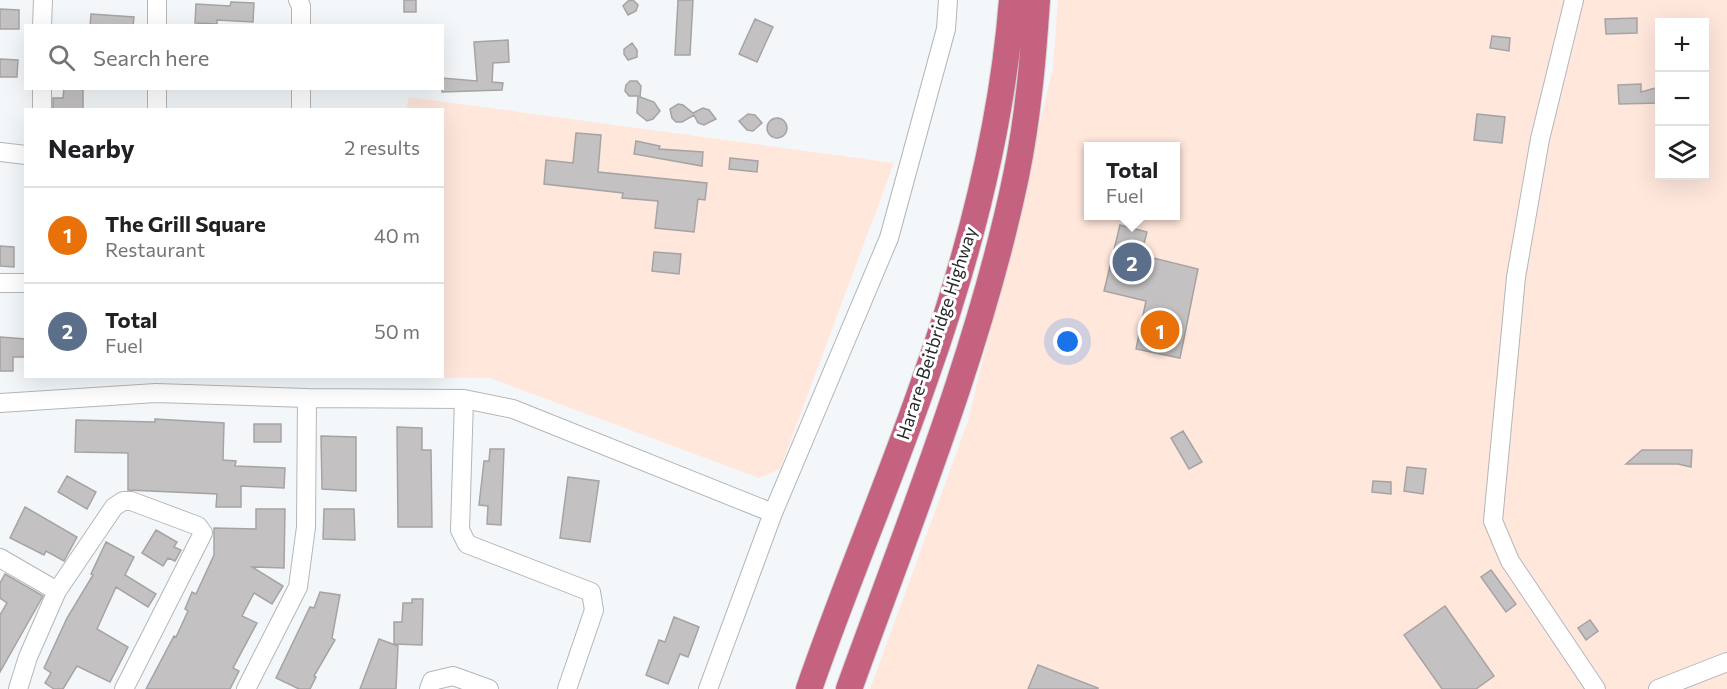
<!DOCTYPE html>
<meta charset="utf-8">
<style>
:root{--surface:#fff;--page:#f6f6f6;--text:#202124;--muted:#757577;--line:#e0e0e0;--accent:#d93025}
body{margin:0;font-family:Commissioner,sans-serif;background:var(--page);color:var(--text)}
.controls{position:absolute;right:18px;top:18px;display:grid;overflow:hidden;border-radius:0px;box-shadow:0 6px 24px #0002}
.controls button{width:54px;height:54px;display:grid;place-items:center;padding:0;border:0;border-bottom:2px solid var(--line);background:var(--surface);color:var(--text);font:30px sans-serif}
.you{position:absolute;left:1068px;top:342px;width:21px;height:21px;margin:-15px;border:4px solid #fff;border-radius:50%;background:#1a73e8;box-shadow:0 0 0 9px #1a73e833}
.badge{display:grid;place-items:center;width:39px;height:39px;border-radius:50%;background:var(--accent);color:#fff;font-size:20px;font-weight:700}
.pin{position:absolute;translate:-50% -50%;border:3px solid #fff;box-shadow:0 2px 6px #0006}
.popup{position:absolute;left:1084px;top:142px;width:96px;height:78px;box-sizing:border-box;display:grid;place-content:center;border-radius:0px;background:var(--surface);filter:drop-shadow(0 2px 4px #0005);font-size:20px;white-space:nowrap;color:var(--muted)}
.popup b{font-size:22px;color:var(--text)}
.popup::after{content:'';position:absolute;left:50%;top:100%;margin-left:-12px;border:12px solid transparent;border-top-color:var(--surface)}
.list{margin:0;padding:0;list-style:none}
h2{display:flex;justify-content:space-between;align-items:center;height:78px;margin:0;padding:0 24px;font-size:26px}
h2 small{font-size:20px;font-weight:400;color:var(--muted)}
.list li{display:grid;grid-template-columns:39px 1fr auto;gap:18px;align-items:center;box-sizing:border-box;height:96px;padding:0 24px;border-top:2px solid var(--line)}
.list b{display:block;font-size:22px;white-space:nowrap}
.list p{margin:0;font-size:20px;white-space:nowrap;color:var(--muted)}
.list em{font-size:20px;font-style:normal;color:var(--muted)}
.icon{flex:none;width:33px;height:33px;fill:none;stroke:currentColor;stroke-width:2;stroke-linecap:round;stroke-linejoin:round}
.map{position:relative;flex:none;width:1727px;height:689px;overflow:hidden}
.search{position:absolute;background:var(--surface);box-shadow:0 6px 24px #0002;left:24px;top:24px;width:420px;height:66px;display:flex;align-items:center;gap:15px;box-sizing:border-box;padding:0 21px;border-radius:0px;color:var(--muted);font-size:22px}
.panel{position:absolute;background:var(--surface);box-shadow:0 6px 24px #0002;left:24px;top:108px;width:420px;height:270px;border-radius:0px}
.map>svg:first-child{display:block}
.industrial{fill:#ffe7dc;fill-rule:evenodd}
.building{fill:#c4c1c2;stroke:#a6a3a4;stroke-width:1.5}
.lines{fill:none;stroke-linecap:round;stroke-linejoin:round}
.minor-casing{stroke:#b4b6b8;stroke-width:20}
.highway-casing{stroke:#d4d4d4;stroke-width:28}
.minor{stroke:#fff;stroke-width:18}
.highway{stroke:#c56280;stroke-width:26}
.labels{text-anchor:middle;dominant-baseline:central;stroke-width:6;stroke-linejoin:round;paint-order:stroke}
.street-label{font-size:18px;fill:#28292a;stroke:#fff}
</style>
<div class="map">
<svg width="1727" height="689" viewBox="0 0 1727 689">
<rect width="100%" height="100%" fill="#f4f7f9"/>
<path class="industrial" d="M1058,0h669v689h-857l98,-268 85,-353zM1660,22h44v154h-44zM1088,146h88v70h-88z
M409,97l485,66 -114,306 -21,9 -269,-100 -139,-1 91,-1v-266l-36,-1z"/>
<path class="building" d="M404,0h12v12h-12z
M633,0l5,5 -2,6 -8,4 -5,-9 5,-5z
M678,0h15l-3,55h-15z
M231,2l23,1 -1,19 -36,-2v4l-22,-1 1,-19 34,2z
M0,9l19,1v19h-19z
M91,14l43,3 -1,9h-43z
M1637,18v15l-31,1 -1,-15z
M755,19l18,8 -16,35 -18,-8z
M1492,36l18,2 -1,13 -19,-3z
M508,40l1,22 -16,1 -1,19 11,1 -1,7 -60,2v-14l35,3 -3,-39z
M632,43l5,7v7l-9,3 -4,-6v-5z
M0,59l18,1 -1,17h-17z
M630,81h7l4,5 -1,11 14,5 6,9 -7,8 -6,2 -10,-8 1,-17h-9l-4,-5 1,-6z
M1641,84v8l18,-5v16l-40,1 -1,-19z
M64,88h19v22h-30v-12h10z
M678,104l5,1 10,8 10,-5 6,2 7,9 -12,6 -6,-2 -4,-8 -12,7h-6l-4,-4 -2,-9z
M748,114l7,1 7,8 -9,8 -6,-1 -8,-9z
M1477,114l28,3 -3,26 -28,-3z
M767 128a10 10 0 1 1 20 0a10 10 0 1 1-20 0Z
M576,133l25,2 -3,37 109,11 -2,17 -7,-1 -4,33 -39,-4 3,-27 -36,-3 1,-5 -79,-9 2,-24 27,3z
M636,141l24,5 -1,3 44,3 -1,14 -68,-12z
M730,158l28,3 -1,11 -28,-3z
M1120,225l27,7 -6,23 57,14 -18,89 -44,-9 10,-48 -42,-10z
M0,246l14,1v20l-14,-1z
M654,252l27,2 -2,20 -27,-3z
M0,337l26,2v18h-13v14h-13z
M155,419l69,4 -1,37 13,1 -1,5 50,2 -1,20 -43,-2v21h-25l1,-13 -89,-4v-37l-53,-1 1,-32 79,2z
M254,424h27v18h-27z
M397,427l25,1v22h9l1,77h-34z
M1183,431l19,31 -13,7 -18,-31z
M321,436l35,1v54l-34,-2z
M490,449h14l-3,76 -14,-1 1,-18 -9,-1 5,-44h5z
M1642,450h50l-1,17 -13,-3h-52z
M1407,467l19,2 -3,25 -19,-3z
M67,476l29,16 -9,17 -29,-17z
M568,477l31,4 -9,61 -30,-4z
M1373,481l18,1v12l-19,-2z
M25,507l52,30 -13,24 -18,-10 -2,4 -34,-17z
M256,509h29l-1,59 -32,-1 31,19 -11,18 -18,-11 -12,23 15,7 -24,45 6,3 -9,18h-84l28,-53 2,1 12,-26 -3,-2 7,-17 4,2 18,-39v-27l42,1z
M324,509h30l1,31 -32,-1z
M156,530l21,12 -3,5 7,3 -6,11 -7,-3 -5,8 -21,-13z
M106,542l28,15 -9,18 31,19 -8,13 -32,-20 -19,42 31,18 -18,35 -33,-16 -14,23h-9l-9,-6 6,-10 -7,-5 23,-50 26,-43 -2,-1z
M1491,570l25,34 -10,8 -25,-35z
M5,574l38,22 -43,76v-57l7,-12 -7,-5v-15z
M320,592l20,3 -8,43 3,2 -21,36 2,1 -6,12h-11l-23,-11 34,-71 4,1z
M412,599h11l-1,46 -28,-1v-22h8l1,-19h9z
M1445,606l49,70 -18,13h-34l-38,-54z
M674,617l25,10 -11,30 -8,-3 -12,30 -22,-9 13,-35 6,2z
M1590,620l8,11 -12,9 -8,-12z
M379,639l19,7 -2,43h-36z
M1038,665l60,23v1h-70z"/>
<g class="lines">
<defs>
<path id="minor" d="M298,0l3,6v20
M1574,0l-34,139 -24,138 -23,244 17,40 86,128
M42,26l1,-26
M157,26v-26
M301,88v22
M42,110v-22
M157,110v-22
M0,152l26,3
M0,283h26
M464,399l-4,131 7,14 124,48 3,18 -27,79
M0,403l156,-10 151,5 157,1 49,10 260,104 -65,176
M773,513l116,-275 57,-209 2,-29
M0,558l57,33
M18,689l10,-32 29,-66 57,-84 9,-6h8l67,25 5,7 -79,156
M246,689l52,-102 8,-60 1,-129
M429,689l3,-8 21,-5 36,13
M1658,689l69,-27"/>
<path id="highway" d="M809,689c36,-104 80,-206 116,-310 43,-121 77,-251 87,-379
M849,689c60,-166 131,-340 167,-513 12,-58 17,-117 21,-176"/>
</defs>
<use href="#minor" class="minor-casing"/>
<use href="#highway" class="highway-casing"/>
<use href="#minor" class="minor"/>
<use href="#highway" class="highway"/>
</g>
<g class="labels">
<g class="street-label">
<text transform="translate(936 333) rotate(-72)">Harare-Beitbridge Highway</text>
</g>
</g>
</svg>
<div class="controls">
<button>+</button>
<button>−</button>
<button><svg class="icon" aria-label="layers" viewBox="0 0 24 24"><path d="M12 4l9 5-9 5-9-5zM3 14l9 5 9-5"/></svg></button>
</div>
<div class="you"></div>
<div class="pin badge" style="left:1160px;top:330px;background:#e8710a">1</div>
<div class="pin badge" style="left:1132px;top:262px;background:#5c6f8a">2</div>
<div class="popup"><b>Total</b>Fuel</div>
<div class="search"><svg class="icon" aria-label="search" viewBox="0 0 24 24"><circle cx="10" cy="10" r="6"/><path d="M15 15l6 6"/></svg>Search here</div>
<section class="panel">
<h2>Nearby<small>2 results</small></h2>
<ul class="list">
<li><span class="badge" style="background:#e8710a">1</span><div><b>The Grill Square</b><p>Restaurant</p></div><em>40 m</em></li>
<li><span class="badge" style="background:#5c6f8a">2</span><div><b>Total</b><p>Fuel</p></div><em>50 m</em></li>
</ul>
</section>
</div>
